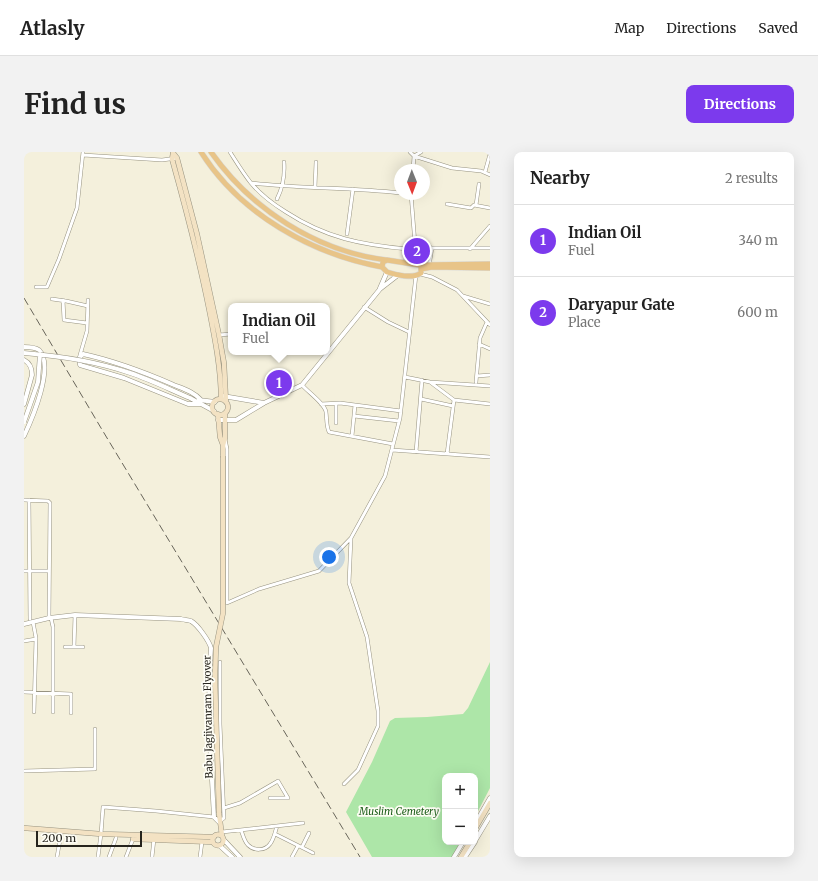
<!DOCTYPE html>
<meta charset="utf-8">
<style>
:root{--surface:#fff;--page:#f2f2f2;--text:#222;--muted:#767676;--line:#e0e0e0;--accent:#7c3aed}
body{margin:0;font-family:Merriweather,serif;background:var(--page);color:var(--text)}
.controls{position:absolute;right:12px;bottom:12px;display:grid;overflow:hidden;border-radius:8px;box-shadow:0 4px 16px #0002}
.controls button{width:36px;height:36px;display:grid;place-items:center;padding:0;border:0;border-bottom:1px solid var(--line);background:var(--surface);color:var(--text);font:20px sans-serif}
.compass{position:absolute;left:370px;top:12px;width:36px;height:36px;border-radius:50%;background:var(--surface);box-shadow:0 4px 16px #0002;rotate:179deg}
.scale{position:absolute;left:12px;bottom:10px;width:106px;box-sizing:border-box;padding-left:4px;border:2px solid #26241d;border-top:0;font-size:11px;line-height:14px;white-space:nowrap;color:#26241d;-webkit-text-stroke:3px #fefdf5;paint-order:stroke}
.you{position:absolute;left:305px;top:405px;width:14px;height:14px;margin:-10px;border:3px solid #fff;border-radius:50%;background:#1a73e8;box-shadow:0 0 0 6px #1a73e833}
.badge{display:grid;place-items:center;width:26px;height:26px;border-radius:50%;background:var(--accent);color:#fff;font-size:13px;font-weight:700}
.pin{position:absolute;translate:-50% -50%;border:2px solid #fff;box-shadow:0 1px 4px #0006}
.popup{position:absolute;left:204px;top:151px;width:102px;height:52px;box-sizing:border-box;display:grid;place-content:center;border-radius:8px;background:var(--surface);filter:drop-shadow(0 1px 3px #0005);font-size:13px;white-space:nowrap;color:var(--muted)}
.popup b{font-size:15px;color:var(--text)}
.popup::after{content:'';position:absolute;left:50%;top:100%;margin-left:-8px;border:8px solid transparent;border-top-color:var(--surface)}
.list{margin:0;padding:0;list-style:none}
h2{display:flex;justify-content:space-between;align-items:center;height:52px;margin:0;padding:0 16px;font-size:17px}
h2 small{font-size:13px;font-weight:400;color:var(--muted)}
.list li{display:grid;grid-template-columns:26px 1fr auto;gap:12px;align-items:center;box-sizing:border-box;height:72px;padding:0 16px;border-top:1px solid var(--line)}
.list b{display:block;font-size:15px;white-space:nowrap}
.list p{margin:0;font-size:13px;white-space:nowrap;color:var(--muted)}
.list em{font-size:13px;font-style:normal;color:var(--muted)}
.map{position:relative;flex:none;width:466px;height:705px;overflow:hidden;border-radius:8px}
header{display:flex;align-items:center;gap:24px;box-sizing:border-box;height:56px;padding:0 20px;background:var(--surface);border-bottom:1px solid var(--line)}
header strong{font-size:19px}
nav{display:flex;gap:22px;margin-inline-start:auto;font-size:14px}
.intro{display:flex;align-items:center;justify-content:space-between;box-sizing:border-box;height:96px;padding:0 24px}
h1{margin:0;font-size:28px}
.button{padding:10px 18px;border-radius:8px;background:var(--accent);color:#fff;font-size:14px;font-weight:700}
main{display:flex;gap:24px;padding:0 24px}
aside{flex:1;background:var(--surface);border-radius:8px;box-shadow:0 4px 16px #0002}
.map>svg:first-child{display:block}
.green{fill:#ade6a8}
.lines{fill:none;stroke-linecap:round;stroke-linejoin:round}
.minor-casing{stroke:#979381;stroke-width:4}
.tertiary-casing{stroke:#979381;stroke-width:5}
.secondary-casing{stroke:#979381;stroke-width:5.5}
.primary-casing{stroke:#d8d8d6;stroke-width:6}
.minor{stroke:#fff;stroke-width:3}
.tertiary{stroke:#fff;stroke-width:4}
.secondary{stroke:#f3e2c3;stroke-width:4.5}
.primary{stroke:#e8c488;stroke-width:5}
.rail{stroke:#68655a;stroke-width:1;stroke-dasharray:8 4;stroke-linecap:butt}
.tertiary-bridge-casing{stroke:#979381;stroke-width:5;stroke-linecap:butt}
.secondary-bridge-casing{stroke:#979381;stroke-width:5.5;stroke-linecap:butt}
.tertiary-bridge{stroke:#fff;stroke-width:4}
.secondary-bridge{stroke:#f3e2c3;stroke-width:4.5}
.labels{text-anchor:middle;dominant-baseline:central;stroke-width:3.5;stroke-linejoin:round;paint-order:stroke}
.street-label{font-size:10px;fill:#26241d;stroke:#fefdf5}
.park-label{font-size:10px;font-style:italic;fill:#1e5f1b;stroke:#fefdf5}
</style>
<header>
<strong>Atlasly</strong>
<nav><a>Map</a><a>Directions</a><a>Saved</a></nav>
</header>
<div class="intro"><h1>Find us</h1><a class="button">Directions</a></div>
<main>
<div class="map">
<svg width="466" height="705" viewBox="0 0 466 705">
<rect width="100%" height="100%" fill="#f4f0dc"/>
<path class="green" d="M466,510v126l-15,29v-41h-30v66h17l-8,15h-82l-26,-45 26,-50 18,-41 5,-3 32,-1 36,-3 5,-6z"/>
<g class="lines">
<defs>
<path id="minor" d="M206,0c7,11 13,21 21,31 10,12 22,21 35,29 40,26 76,33 122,37
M386,0l4,4 38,12 29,3 9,4
M59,3l79,5 15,-2
M390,4l7,-4
M389,18l1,-14
M461,20l5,-18
M227,31c49,6 99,4 149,10
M291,35l1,-25
M387,42l4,50
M253,47c6,-12 8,-24 7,-37
M423,52l24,4 3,-3 16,3
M452,53l3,-21
M323,82l6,-45
M408,96h58
M446,97l20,-23
M381,110l5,-15 5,-3 17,4 -3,18
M396,122l12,3 25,13 33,35
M12,135h11l12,-28 18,-51 6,-56
M439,144l27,8
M28,147l14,2 22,5
M39,148l1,20 23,3
M340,155l24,15 21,10
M195,183l12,-1
M455,192l11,5
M56,203l7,-24 1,-31
M453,224l13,-1
M381,225l25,5 60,4
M406,230l24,18 36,4
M452,230l4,-44 7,-16
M278,233c6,7 23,19 24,27 1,7 0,13 3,20l64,12
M397,247l32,7
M312,251v20
M297,252l19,-1 61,8
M330,264l45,5
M328,284l3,-31
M201,287l2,10v154l32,-14 60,-18 32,-33 34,-62 15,-58 16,-143
M368,298l98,7
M392,300l6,-72
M423,302l7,-54
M0,348l24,1 2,2 -1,115
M5,348l1,119
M0,419h25
M27,466l2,9v85
M9,470l3,16 -2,74
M0,489l12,-2
M41,495h18
M50,495l1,-32
M0,540l47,2v19
M0,619l71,-2v-40
M320,632l14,-14 20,-44v-15l-11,-74 -18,-54 2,-45
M246,646h18l-10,-17
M200,656l16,-5 38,-22
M195,670l5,-4 -4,-94v-62
M217,678c2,5 3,11 7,15 6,6 17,6 22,-1 4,-5 5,-12 7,-18
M198,680l81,-9
M251,682l38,19
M278,695l7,-14
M33,705l4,-23
M74,705l3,-23 2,-27 53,4 58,6
M85,705l7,-19
M102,705l7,-18
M128,705l2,-18
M176,705l2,-15
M268,705l6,-11"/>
<path id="tertiary" d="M356,136l7,-16
M0,195c5,0 11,0 15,3 16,16 -7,69 -15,86
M0,208c6,3 8,9 8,15l-8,29
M199,244l41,7
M166,246l24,13
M175,248l16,2
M177,252h-13l-64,-26 -44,-13 -1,-7 4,-4c32,7 61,18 91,31 10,4 20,7 27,15
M194,268h18l28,-17 38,-18 78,-96 18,-14
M0,472l25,-6 26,-3 106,4c3,1 7,1 10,2 7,4 18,20 20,27 -4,56 0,113 3,169l5,5
M451,672l15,-26
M200,688l16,17
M451,689l15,-25
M196,694l12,11
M430,705l9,-15
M441,705l10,-15"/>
<path id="secondary" d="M149,1l4,5 20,76 22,101 5,28 2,39
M149,1l-1,6c14,50 27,100 37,150 6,30 12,60 12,90
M188 255a8 8 0 1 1 16 0a8 8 0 1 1-16 0Z
M194,262l2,23 3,8
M199,304v-11l2,-7v-25
M195,661l3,23
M0,676l77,6 113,3
M451,677l15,-26
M188.5 688a5.5 5.5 0 1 1 11 0a5.5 5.5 0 1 1-11 0Z
M109,687l80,3
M437,705l9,-15"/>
<path id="primary" d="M177,0c39,62 111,102 181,115
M187,0c40,57 105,99 175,108
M363,108l32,5 2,2v6c-8,6 -25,2 -34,-1l-5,-5 1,-5z
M395,113l71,-1
M397,117l11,-2 58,1"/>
</defs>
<use href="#minor" class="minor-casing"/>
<use href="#tertiary" class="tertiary-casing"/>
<use href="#secondary" class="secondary-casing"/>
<use href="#primary" class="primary-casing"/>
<use href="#minor" class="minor"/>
<use href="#tertiary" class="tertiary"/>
<use href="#secondary" class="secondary"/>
<use href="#primary" class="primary"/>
<path class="rail" d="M0,146l77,130 259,429"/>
<defs>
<path id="tertiary-bridge" d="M0,201c37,3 71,8 106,20 21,7 41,17 60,25
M0,270l14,-40 2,-28"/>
<path id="secondary-bridge" d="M195,661l-4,-135 1,-31 7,-34v-157"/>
</defs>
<use href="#tertiary-bridge" class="tertiary-bridge-casing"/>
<use href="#secondary-bridge" class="secondary-bridge-casing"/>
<use href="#tertiary-bridge" class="tertiary-bridge"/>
<use href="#secondary-bridge" class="secondary-bridge"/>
</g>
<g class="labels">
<g class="street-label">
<text transform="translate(184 565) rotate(-91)">Babu Jagjivanram Flyover</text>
</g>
<g class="park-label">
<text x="375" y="659">Muslim Cemetery</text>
</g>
</g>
</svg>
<div class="controls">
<button>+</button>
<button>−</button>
</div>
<svg class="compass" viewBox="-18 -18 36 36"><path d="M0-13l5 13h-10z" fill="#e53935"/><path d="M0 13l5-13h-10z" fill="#767676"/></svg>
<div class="scale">200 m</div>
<div class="you"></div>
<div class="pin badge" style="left:255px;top:231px">1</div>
<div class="popup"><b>Indian Oil</b>Fuel</div>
<div class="pin badge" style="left:393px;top:99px">2</div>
</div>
<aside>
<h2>Nearby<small>2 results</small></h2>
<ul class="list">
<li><span class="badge">1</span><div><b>Indian Oil</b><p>Fuel</p></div><em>340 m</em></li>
<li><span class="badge">2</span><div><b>Daryapur Gate</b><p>Place</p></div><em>600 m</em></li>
</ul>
</aside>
</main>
